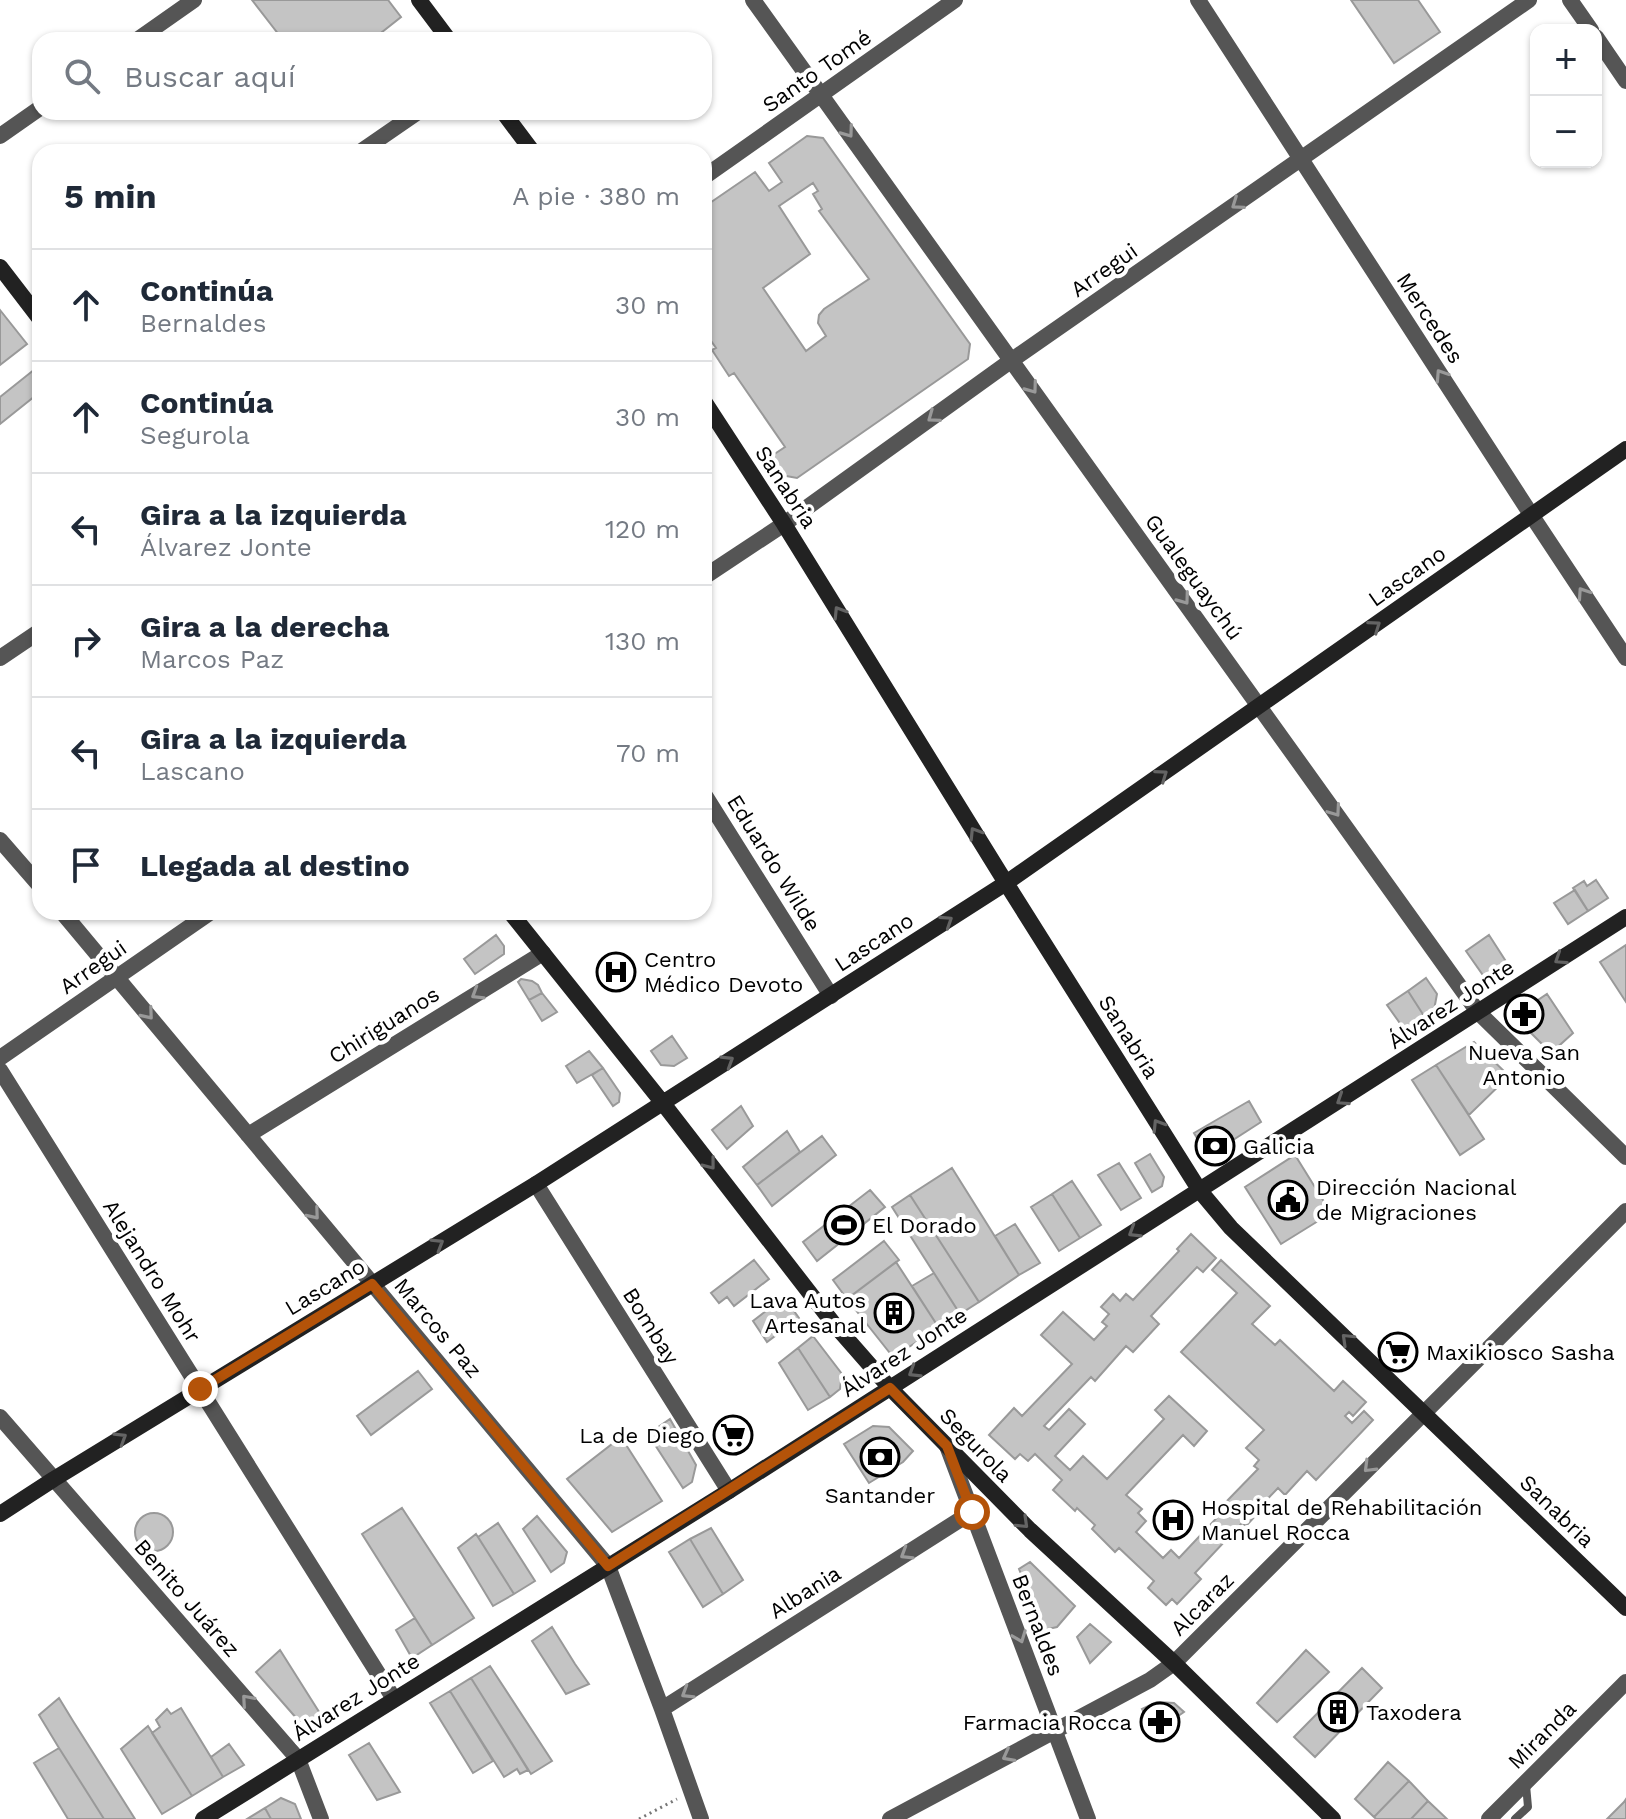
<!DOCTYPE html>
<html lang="es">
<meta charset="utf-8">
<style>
:root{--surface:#fff;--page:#f2f2f3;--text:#1f2937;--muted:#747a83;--line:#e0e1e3}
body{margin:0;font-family:"Work Sans",sans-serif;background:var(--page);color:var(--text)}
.controls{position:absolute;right:24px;top:24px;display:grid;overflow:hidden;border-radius:16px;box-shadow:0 2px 6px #0004}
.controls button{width:72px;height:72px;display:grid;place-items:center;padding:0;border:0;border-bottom:2px solid var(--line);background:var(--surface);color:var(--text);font:40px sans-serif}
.stop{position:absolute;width:24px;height:24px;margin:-18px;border:6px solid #b45309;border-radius:50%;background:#fff}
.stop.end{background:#b45309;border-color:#fff;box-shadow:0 2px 8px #0008}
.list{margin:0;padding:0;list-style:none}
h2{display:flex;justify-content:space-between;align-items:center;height:104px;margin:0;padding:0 32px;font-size:34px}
h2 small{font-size:26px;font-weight:400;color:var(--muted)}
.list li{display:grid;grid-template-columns:52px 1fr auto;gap:24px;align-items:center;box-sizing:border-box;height:112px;padding:0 32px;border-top:2px solid var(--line)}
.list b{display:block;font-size:30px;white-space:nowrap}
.list p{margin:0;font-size:26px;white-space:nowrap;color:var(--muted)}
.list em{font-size:26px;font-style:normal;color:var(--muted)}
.icon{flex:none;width:44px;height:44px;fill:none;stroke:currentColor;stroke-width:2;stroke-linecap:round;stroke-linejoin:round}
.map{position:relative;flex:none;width:1626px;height:1819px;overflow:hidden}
.search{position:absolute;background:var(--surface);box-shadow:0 2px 6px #0004;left:32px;top:32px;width:680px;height:88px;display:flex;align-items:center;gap:20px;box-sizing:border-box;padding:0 28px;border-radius:24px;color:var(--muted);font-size:30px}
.panel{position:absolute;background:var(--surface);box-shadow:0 2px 6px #0004;left:32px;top:144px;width:680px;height:776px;border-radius:24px}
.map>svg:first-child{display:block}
.building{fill:#c4c4c4;stroke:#999;stroke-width:2;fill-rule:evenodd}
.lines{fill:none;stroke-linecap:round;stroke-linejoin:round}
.path{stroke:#777;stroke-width:3;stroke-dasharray:2 4;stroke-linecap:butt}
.lane{stroke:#555;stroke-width:8}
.street{stroke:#555;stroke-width:16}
.secondary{stroke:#222;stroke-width:16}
.oneway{stroke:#999}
.oneway2{stroke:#646464}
.route{stroke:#b45309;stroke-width:10}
.labels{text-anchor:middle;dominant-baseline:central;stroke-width:8;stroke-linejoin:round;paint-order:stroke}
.street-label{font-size:22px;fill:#000;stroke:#fff}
.poi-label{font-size:22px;fill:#000;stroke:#fff;text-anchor:start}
</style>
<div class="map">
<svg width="1626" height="1819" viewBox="0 0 1626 1819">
<rect width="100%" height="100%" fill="#fff"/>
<path class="building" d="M252,0h136l13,17 -29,23h-89z
M1351,0h67l22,32 -46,31z
M807,136l16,2 147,206 -2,15 -171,119 -16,-3 -11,-18 15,-10 -51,-74 -5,3 -17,-26 4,-2 -12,-17v-124l51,-35 14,19 13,-9 -13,-19zM813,183l5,8 -5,3 9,15 -3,2 50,68 -45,30 -5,6 -1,8 8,13 -20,15 -43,-63 47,-34 -31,-48z
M0,310l27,34 -27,21z
M40,365v27l-40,32v-27z
M1596,880l12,18 -20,13 -15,-23 11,-7 3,5z
M1575,890l13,21 -20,13 -14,-21z
M496,935l8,11v8l-29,20 -11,-15z
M1489,935l18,28 -22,15 -19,-27z
M1626,945v57l-26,-40z
M1426,978l11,16 -3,16 -10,6 -16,-25z
M521,979l11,2 6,4 4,8 -13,7 -11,-18z
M1408,991l16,25 -20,13 -17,-24z
M542,993l15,19 -15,9 -13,-21z
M1547,994l26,39 -22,20 -28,-28v-15z
M672,1036l15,22 -13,8 -13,-1 -10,-14z
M1474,1042l35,34 -40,39 -33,-50z
M589,1051l14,17 -26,15 -11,-17z
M1436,1065l48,74 -24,16 -48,-75z
M603,1068l17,25 -1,9 -6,4 -21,-31z
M1249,1101l12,21 -53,34 -14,-23z
M741,1106l12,20 -26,23 -15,-19z
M787,1131l13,21 -43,33 -14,-18z
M822,1136l14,19 -64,51 -15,-21z
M1150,1154l14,23 -2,9 -10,6 -17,-29z
M1295,1155l36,58 -50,31 -36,-57z
M1119,1163l22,35 -20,12 -23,-35z
M952,1168l67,107 -40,27 -69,-107z
M1072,1181l29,44 -21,13 -28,-44z
M870,1190l15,17 -68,54 -14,-19z
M1052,1194l28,44 -21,13 -28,-44z
M910,1195l69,107 -19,12 -68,-107z
M1015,1224l25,39 -21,12 -24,-39z
M1191,1234l25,24 -13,14 -6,-5 -46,49 8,8 -26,28 -7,-6 -31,35 -4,-4 -47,49 5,4 20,-21 16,15 -30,32 15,14 13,-14 24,23 57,-60 -9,-9 14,-14 38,35 -13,15 -11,-11 -57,60 16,14 -4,4 8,8 -10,11 27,26 8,-8 8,8 47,-50 -3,-3 35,-36 -4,-3 5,-6 -13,-12 18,-18 -83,-78 56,-59 -25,-23 9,-10 49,46 -18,18 23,21 5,-5 54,51 9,-10 23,21 -13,14 -4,-4 -4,4 7,7 12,-12 9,9 -57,60 -9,-9 -22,24 -7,-7 -22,23 2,2 -12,13 -4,-3 -47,50 6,6 -24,25 -5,-5 -6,6 -18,-17 6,-7 -35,-33 -4,4 -23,-23 3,-4 -18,-17 -2,3 -22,-21 9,-10 -27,-26 -7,7 -8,-7 -5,5 -26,-24 25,-27 8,8 50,-52 -31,-29 22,-23 31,28 13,-14 -5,-4 7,-8 -8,-7 12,-13 7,7 6,-7 7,6 46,-49 -2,-2z
M884,1241l15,19 -52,39 -14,-19z
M754,1260l15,19 -35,27 -7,-9 -8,6 -8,-10z
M896,1262l43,66 -46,29 -46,-58z
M934,1273l26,41 -21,14 -27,-42z
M784,1297l15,21 -32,24 -14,-21z
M813,1336l29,38 -2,15 -10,8 -32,-49z
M798,1348l32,49 -22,13 -29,-47z
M418,1371l14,18 -61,46 -14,-19z
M670,1419l26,46 -4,17 -9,6 -35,-54z
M873,1426l16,1 24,24 -10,11 -34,21 -25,-39z
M736,1428l12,20 -12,7 -14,-4 -7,-10z
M621,1437l41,64 -50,31 -45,-53z
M402,1508l72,110 -42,27 -70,-111z
M135 1532a19 19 0 1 1 38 0a19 19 0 1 1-38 0Z
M537,1516l30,36 -3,11 -13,9 -28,-43z
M498,1523l37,58 -21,13 -36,-57z
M711,1528l32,52 -20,14 -33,-55z
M476,1534l38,60 -21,12 -35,-58z
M690,1539l33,55 -20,13 -34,-55z
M1030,1562l45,44 -18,21 -14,3 -24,-61z
M415,1618l17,27 -20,13 -16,-28z
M1090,1624l21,18 -21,21 -13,-26z
M552,1627l23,37 14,20 -23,10 -34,-53z
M280,1650l41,65 -12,8 -11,-3 -42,-48z
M1306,1650l23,22 -52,50 -20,-19z
M490,1666l62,95 -21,13 -60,-96z
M1362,1668l20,20 -67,69 -21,-20z
M471,1678l57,92 -8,4 -3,-5 -13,8 -54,-86z
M450,1691l43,70 -20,12 -43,-70z
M59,1698l14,23 62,98h-31l-45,-71 -20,-33z
M1157,1702l17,1 10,9 -29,20 -13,-23z
M181,1708l42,69 -31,19 -40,-63 8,-6 -4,-7 11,-11 4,5z
M148,1726l44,70 -30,18 -41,-65z
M369,1743l31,49 -23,8 -28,-45z
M229,1744l15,21 -21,12 -12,-20z
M59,1748l45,71h-36l-34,-56z
M1388,1762l21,19 -35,36 -19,-18z
M1409,1781l19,20 -17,18h-35l-2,-2z
M281,1798l14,6 6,15h-30l-6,-11z
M1626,1799v20h-19l17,-17z
M1428,1801l19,18h-36z
M265,1808l6,11h-24z"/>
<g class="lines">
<path class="path" d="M639,1819l38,-20"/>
<path class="lane" d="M1515,1819l13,-12 -2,-22"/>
<path class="street" d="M753,0l725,1012 148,145
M1198,0l334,516 94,142
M1570,0l21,30
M1596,37l30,44
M137,40l57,-40
M0,136l40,-28
M360,152l58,-40
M704,177l251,-177
M704,577l80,-53 228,-164 517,-360
M0,658l40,-27
M704,794l127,202
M0,840l40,46
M62,912l546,654 54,143 39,110
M0,1058l211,-146
M0,1070l394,629
M248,1135l295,-182
M536,1184l193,307
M0,1417l298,342 23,60
M947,1446l141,373
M662,1709l310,-197
M890,1819l260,-139 24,-17 452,-452
M1489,1819l137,-137"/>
<path class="secondary" d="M419,0l30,40
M503,112l30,40
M0,267l40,52
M704,401l80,123 222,359 194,308 31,37 395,380
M510,912l152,190 171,221 57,65 140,142 144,133 159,156
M0,1514l54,-35 482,-295 470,-301 620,-434
M203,1819l526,-328 897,-574"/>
</g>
<defs><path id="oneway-chevron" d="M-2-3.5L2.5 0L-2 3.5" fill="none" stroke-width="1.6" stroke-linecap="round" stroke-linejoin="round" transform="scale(2)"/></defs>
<g class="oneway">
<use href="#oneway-chevron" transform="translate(848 132) rotate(54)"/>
<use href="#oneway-chevron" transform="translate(1237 204) rotate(145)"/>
<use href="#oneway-chevron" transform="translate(1441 375) rotate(-123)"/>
<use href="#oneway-chevron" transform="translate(1032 388) rotate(54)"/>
<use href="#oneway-chevron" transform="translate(933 417) rotate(144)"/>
<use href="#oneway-chevron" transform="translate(1583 593) rotate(-124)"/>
<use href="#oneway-chevron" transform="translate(1184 599) rotate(54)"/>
<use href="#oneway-chevron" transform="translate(1335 811) rotate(55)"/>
<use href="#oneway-chevron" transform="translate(477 994) rotate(148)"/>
<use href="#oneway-chevron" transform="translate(148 1014) rotate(50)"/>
<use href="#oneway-chevron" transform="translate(314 1214) rotate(50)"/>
<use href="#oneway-chevron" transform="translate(1369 1467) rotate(135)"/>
<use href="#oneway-chevron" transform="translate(906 1554) rotate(148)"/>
<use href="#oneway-chevron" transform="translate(1020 1637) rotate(69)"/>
<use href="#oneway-chevron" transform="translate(687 1693) rotate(148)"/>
<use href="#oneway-chevron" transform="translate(247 1700) rotate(-131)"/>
<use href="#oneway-chevron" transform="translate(1008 1756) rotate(152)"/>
</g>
<g class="oneway2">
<use href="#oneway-chevron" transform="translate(839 612) rotate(-122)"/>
<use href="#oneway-chevron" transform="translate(1375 626) rotate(-35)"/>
<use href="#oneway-chevron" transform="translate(1162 775) rotate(-35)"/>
<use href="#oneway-chevron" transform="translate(975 833) rotate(-122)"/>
<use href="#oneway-chevron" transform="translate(947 921) rotate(-33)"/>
<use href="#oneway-chevron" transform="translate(1560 959) rotate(147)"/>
<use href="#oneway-chevron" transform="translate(728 1061) rotate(-32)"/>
<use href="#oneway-chevron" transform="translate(1342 1100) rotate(147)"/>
<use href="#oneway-chevron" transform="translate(1158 1125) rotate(-122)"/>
<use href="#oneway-chevron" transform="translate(710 1164) rotate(52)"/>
<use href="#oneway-chevron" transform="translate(1134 1232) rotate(148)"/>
<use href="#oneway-chevron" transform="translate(438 1244) rotate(-31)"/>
<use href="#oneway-chevron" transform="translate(1347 1339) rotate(-136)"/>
<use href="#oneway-chevron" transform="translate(914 1372) rotate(148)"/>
<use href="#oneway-chevron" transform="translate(121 1438) rotate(-32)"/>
<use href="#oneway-chevron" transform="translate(1023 1523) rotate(44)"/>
</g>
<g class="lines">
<path class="route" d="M200,1389l172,-105 236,282 282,-178 57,58 25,66"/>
</g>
<defs>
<symbol id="hospital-ring" viewBox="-11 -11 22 22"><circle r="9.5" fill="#fff" stroke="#000" stroke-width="1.5"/><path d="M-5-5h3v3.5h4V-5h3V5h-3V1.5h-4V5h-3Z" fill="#000"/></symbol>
<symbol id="pharmacy-ring" viewBox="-11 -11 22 22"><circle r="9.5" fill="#fff" stroke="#000" stroke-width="1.5"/><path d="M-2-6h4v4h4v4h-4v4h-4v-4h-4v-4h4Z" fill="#000"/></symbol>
<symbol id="bank-ring" viewBox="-11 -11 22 22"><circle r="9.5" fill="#fff" stroke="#000" stroke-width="1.5"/><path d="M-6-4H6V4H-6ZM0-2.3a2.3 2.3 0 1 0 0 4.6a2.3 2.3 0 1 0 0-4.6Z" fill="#000"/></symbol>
<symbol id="civic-ring" viewBox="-11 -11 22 22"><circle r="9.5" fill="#fff" stroke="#000" stroke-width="1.5"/><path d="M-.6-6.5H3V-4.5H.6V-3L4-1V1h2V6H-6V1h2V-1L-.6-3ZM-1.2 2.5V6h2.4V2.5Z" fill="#000"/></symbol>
<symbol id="stadium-ring" viewBox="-11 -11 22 22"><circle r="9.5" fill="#fff" stroke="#000" stroke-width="1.5"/><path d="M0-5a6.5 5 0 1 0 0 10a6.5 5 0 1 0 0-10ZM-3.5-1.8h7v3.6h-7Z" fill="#000"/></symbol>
<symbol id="building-ring" viewBox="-11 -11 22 22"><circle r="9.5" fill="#fff" stroke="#000" stroke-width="1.5"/><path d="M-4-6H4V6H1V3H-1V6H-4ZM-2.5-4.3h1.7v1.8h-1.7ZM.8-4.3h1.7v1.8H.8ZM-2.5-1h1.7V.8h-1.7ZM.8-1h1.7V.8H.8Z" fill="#000"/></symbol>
<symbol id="supermarket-ring" viewBox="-11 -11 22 22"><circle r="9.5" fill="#fff" stroke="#000" stroke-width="1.5"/><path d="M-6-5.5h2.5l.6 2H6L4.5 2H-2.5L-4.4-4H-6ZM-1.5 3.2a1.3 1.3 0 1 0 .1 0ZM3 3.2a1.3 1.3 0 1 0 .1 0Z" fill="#000"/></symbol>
</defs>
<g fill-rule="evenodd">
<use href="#hospital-ring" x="594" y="950" width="44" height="44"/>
<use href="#pharmacy-ring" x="1502" y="992" width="44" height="44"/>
<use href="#bank-ring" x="1193" y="1124" width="44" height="44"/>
<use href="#civic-ring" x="1266" y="1178" width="44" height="44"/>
<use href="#stadium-ring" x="822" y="1203" width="44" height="44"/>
<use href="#building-ring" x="872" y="1291" width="44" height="44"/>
<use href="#supermarket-ring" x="1376" y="1330" width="44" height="44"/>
<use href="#supermarket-ring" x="711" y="1413" width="44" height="44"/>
<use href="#bank-ring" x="858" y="1435" width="44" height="44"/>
<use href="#hospital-ring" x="1151" y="1498" width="44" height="44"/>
<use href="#building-ring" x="1316" y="1690" width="44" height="44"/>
<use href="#pharmacy-ring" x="1138" y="1700" width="44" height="44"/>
</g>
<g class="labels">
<g class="street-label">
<text transform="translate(817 71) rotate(-35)">Santo Tomé</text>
<text transform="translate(1104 270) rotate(-35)">Arregui</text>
<text transform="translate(1430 318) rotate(57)">Mercedes</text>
<text transform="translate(786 487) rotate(57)">Sanabria</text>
<text transform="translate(1407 576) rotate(-35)">Lascano</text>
<text transform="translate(1194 577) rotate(54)">Gualeguaychú</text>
<text transform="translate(774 863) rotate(58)">Eduardo Wilde</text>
<text transform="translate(874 942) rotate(-33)">Lascano</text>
<text transform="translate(93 967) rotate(-35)">Arregui</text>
<text transform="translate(1451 1004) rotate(-33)">Álvarez Jonte</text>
<text transform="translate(384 1025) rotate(-32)">Chiriguanos</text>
<text transform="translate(1129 1037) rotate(58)">Sanabria</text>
<text transform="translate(152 1271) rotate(58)">Alejandro Mohr</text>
<text transform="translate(325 1287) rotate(-31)">Lascano</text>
<text transform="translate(651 1326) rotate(58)">Bombay</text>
<text transform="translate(438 1328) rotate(50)">Marcos Paz</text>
<text transform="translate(904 1352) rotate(-33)">Álvarez Jonte</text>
<text transform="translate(976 1445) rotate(46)">Segurola</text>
<text transform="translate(1557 1511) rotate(44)">Sanabria</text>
<text transform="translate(805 1592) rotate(-32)">Albania</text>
<text transform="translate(187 1598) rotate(49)">Benito Juárez</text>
<text transform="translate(1202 1604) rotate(-45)">Alcaraz</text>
<text transform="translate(1038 1625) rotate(69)">Bernaldes</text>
<text transform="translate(356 1697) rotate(-32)">Álvarez Jonte</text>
<text transform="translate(1542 1735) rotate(-45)">Miranda</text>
</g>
<g class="poi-label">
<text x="644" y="959">Centro<tspan x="644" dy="25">Médico Devoto</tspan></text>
<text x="1524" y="1052" text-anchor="middle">Nueva San<tspan x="1524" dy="25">Antonio</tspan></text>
<text x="1243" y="1146">Galicia</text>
<text x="1316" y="1187">Dirección Nacional<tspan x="1316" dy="25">de Migraciones</tspan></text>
<text x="872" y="1225">El Dorado</text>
<text x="866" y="1300" text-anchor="end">Lava Autos<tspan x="866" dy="25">Artesanal</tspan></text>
<text x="1426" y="1352">Maxikiosco Sasha</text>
<text x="705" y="1435" text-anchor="end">La de Diego</text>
<text x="880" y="1495" text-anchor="middle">Santander</text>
<text x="1201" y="1507">Hospital de Rehabilitación<tspan x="1201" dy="25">Manuel Rocca</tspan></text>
<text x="1366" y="1712">Taxodera</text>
<text x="1132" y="1722" text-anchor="end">Farmacia Rocca</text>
</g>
</g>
</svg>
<div class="controls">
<button>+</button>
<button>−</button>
</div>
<div class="stop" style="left:972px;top:1512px"></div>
<div class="stop end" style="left:200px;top:1389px"></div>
<div class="search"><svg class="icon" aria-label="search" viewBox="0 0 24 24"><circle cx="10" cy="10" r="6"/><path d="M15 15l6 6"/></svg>Buscar aquí</div>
<section class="panel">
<h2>5 min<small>A pie · 380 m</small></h2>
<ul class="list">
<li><svg class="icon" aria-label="ahead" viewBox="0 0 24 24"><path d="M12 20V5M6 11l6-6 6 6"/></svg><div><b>Continúa</b><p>Bernaldes</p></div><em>30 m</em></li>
<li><svg class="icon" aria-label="ahead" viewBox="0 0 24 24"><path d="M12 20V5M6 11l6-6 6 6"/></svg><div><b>Continúa</b><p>Segurola</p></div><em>30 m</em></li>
<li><svg class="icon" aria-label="left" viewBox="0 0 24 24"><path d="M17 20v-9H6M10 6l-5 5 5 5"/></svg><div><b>Gira a la izquierda</b><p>Álvarez Jonte</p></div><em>120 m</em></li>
<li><svg class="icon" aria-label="right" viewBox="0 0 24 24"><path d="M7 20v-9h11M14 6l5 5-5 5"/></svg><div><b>Gira a la derecha</b><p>Marcos Paz</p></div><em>130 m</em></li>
<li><svg class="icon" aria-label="left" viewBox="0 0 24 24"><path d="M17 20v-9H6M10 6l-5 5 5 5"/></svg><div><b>Gira a la izquierda</b><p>Lascano</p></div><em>70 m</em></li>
<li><svg class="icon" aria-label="arrive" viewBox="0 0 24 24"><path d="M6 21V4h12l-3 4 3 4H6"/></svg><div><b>Llegada al destino</b></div></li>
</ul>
</section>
</div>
